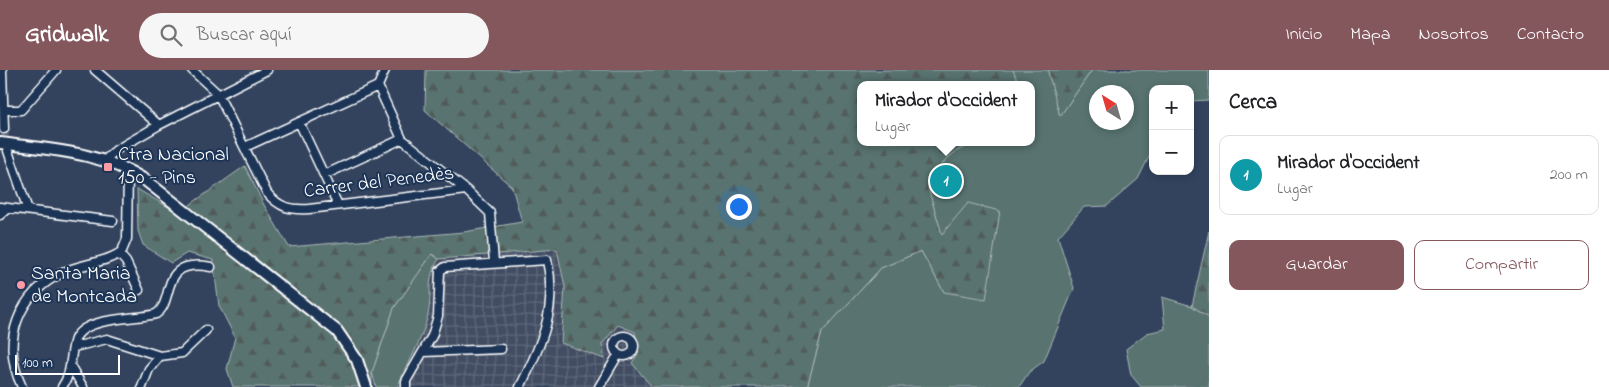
<!DOCTYPE html>
<html lang="es">
<meta charset="utf-8">
<style>
:root{--surface:#fff;--page:#f6f6f6;--text:#202124;--muted:#757577;--line:#e0e0e0;--accent:#84575d}
body{margin:0;font-family:"Indie Flower",sans-serif;background:var(--page);color:var(--text)}
.controls{position:absolute;right:15px;top:15px;display:grid;overflow:hidden;border-radius:10px;box-shadow:0 2px 8px #0003}
.controls button{width:45px;height:45px;display:grid;place-items:center;padding:0;border:0;border-bottom:1px solid var(--line);background:var(--surface);color:var(--text);font:25px sans-serif}
.compass{position:absolute;left:1089px;top:15px;width:45px;height:45px;border-radius:50%;background:var(--surface);box-shadow:0 2px 8px #0003;rotate:323deg}
.scale{position:absolute;left:15px;bottom:12px;width:105px;box-sizing:border-box;padding-left:5px;border:2px solid #fff;border-top:0;font-size:14px;line-height:18px;white-space:nowrap;color:#fff;-webkit-text-stroke:4px #1d3557;paint-order:stroke}
.you{position:absolute;left:738px;top:136px;width:18px;height:18px;margin:-12px;border:4px solid #fff;border-radius:50%;background:#1a73e8;box-shadow:0 0 0 8px #1a73e833}
.badge{display:grid;place-items:center;width:32px;height:32px;border-radius:50%;background:var(--accent);color:#fff;font-size:16px;font-weight:700}
.pin{position:absolute;translate:-50% -50%;border:2px solid #fff;box-shadow:0 1px 5px #0006}
.popup{position:absolute;left:857px;top:11px;width:178px;height:65px;box-sizing:border-box;display:grid;place-content:center;border-radius:10px;background:var(--surface);filter:drop-shadow(0 1px 4px #0005);font-size:16px;white-space:nowrap;color:var(--muted)}
.popup b{font-size:19px;color:var(--text)}
.popup::after{content:'';position:absolute;left:50%;top:100%;margin-left:-10px;border:10px solid transparent;border-top-color:var(--surface)}
.list{margin:0;padding:0;list-style:none}
h2{display:flex;justify-content:space-between;align-items:center;height:65px;margin:0;padding:0 20px;font-size:21px}
h2 small{font-size:16px;font-weight:400;color:var(--muted)}
.list li{display:grid;grid-template-columns:32px 1fr auto;gap:15px;align-items:center;box-sizing:border-box;height:80px;margin:0 10px 10px;padding:0 10px;border:1px solid var(--line);border-radius:10px}
.list b{display:block;font-size:19px;white-space:nowrap}
.list p{margin:0;font-size:16px;white-space:nowrap;color:var(--muted)}
.list em{font-size:16px;font-style:normal;color:var(--muted)}
.actions{display:flex;gap:10px;padding:15px 20px}
.actions a{flex:1;padding:11px 0;border:1px solid var(--accent);border-radius:10px;text-align:center;font-size:18px;color:var(--accent)}
.actions .main{background:var(--accent);color:#fff}
.icon{flex:none;width:28px;height:28px;fill:none;stroke:currentColor;stroke-width:2;stroke-linecap:round;stroke-linejoin:round}
.map{position:relative;flex:none;width:1209px;height:317px;overflow:hidden}
header{display:flex;align-items:center;gap:30px;box-sizing:border-box;height:70px;padding:0 25px;background:var(--accent);color:#fff}
header strong{font-size:24px}
nav{display:flex;gap:28px;margin-inline-start:auto;font-size:18px}
.search{width:350px;height:45px;background:var(--page);display:flex;align-items:center;gap:12px;box-sizing:border-box;padding:0 18px;border-radius:28px;color:var(--muted);font-size:19px}
main{display:flex}
aside{flex:1;background:var(--surface)}
.map>svg:first-child{display:block}
.industrial{fill:url(#industrial-grid)}
.green{fill:#59736f;stroke:#acb9b7;fill-rule:evenodd}
.forest{fill:url(#forest-firs);stroke:#acb9b7}
.lines{fill:none;stroke-linecap:round;stroke-linejoin:round}
.minor-tunnel{stroke:#525f76;stroke-width:8;stroke-dasharray:8 4;stroke-linecap:butt}
.minor-casing{stroke:#fff;stroke-width:11}
.secondary-casing{stroke:#fff;stroke-width:14}
.minor{stroke:#1d3557;stroke-width:8}
.secondary{stroke:#1d3557;stroke-width:10}
.poi-dot{fill:#ff9aa2;stroke:#1d3557;stroke-width:2}
.labels{text-anchor:middle;dominant-baseline:central;stroke-width:4;stroke-linejoin:round;paint-order:stroke}
.poi-label{font-size:20px;fill:#fff;stroke:#1d3557;text-anchor:start}
.street-label{font-size:20px;fill:#fff;stroke:#1d3557}
</style>
<header>
<strong>Gridwalk</strong>
<div class="search"><svg class="icon" aria-label="search" viewBox="0 0 24 24"><circle cx="10" cy="10" r="6"/><path d="M15 15l6 6"/></svg>Buscar aquí</div>
<nav><a>Inicio</a><a>Mapa</a><a>Nosotros</a><a>Contacto</a></nav>
</header>
<main>
<div class="map">
<svg width="1209" height="317" viewBox="0 0 1209 317">
<defs>
<pattern id="industrial-grid" width="8" height="8" patternUnits="userSpaceOnUse" patternTransform="scale(1.25)"><rect width="8" height="8" fill="#424d63"/><path d="M0 4h8M4 0v8" fill="none" stroke="#5e687a"/></pattern>
<pattern id="forest-firs" width="22" height="20" patternUnits="userSpaceOnUse" patternTransform="scale(1.25)"><rect width="22" height="20" fill="#59736f"/><path d="M5 1l3.5 6h-7zM16 11l3.5 6h-7z" fill="#515c5a"/></pattern>
</defs>
<rect width="100%" height="100%" fill="#33435e"/>
<filter id="ink" filterUnits="userSpaceOnUse"><feTurbulence type="fractalNoise" baseFrequency=".02" numOctaves="2"/><feDisplacementMap in="SourceGraphic" scale="10" xChannelSelector="R" yChannelSelector="G"/><feConvolveMatrix kernelMatrix="1 2 1 2 8 2 1 2 1" color-interpolation-filters="sRGB"/></filter>
<g filter="url(#ink)">
<path class="industrial" d="M557,179l8,38 -4,56 43,15 -2,-14 16,-19 17,7 4,20 -7,11 20,24h-255l21,-45 10,-28 3,-43 8,-12z"/>
<path class="green" d="M1013,0h36l11,46 32,-46h117v30l-19,1v-12h-37v60l-15,30 -31,27 -23,1 -26,30 16,51 -30,73 -15,11 -10,15h-212l15,-55 59,-64 40,-17 23,41 -2,-57 -14,-47c25,-53 52,-46 103,-46v-57h-12zM1096,22h30v30h-30z
M432,184l7,5c-14,21 -6,33 -11,56 -6,25 -20,49 -31,72h-21l-4,-15 22,-64z
M1162,227l30,9 17,11v70h-68l-10,-12 -5,-26 21,-16 18,-4z"/>
<path class="forest" d="M426,0h587l6,15h-158v57h118c-27,7 -39,21 -51,46l14,46 26,-31 32,8 -14,88 -42,-7 -23,-41 -40,17 -59,64 -15,55h-155l-20,-24 7,-11 -4,-20 -17,-7 -16,19 2,15 -43,-16 4,-56 -8,-38 -118,10 -7,-5 -38,54 -22,64v15h-139l-6,-18 8,-32 -16,-31 -6,-46 -26,-7 -16,10 -28,-18 -5,-14 -1,-42 45,26 9,-11 54,-38 19,39 25,42 175,-15 58,-10 -10,-35 -87,-77z
M1049,0h43l-32,46 -12,-44z
M1209,161v86l-17,-11z"/>
<g class="lines">
<path class="minor-tunnel" d="M4,59l3,20"/>
<defs>
<path id="minor" d="M2,0l2,59
M95,0l64,55
M192,0l26,24 49,99c13,15 23,17 42,16l157,-19
M385,0l-7,16 24,53 64,51 24,23 4,49
M4,40h17l35,-40
M299,52l39,83
M245,77l133,-61
M8,81l20,59
M106,89l10,-9 43,-25 108,-55
M324,105l78,-36
M0,137l113,14
M0,145l8,-7
M119,184l7,8 13,28
M614 276a10 10 0 1 1 20 0a10 10 0 1 1-20 0Z
M74,277l33,-8 53,17
M423,282l78,-3
M71,297l12,20
M22,317c-22,-46 -4,-94 42,-115 16,-8 46,-10 58,-21l5,-12 1,-70
M62,317c10,-14 8,-29 12,-45 6,-26 61,-22 82,-28 20,-12 1,-57 55,-47
M142,317l7,-18 11,-13 22,-3 24,-23
M406,317v-6l26,-45 6,-20 2,-45 5,-4 102,-7c11,48 -5,84 -27,127
M599,317l19,-32"/>
<path id="secondary" d="M0,73c52,7 99,8 145,37l192,151 20,29 9,27"/>
</defs>
<use href="#minor" class="minor-casing"/>
<use href="#secondary" class="secondary-casing"/>
<use href="#minor" class="minor"/>
<use href="#secondary" class="secondary"/>
</g>
</g>
<g class="poi-dot">
<rect x="103" y="92" width="10" height="10" rx="2.5"/>
<circle cx="21" cy="215" r="5"/>
</g>
<g class="labels">
<g class="poi-label">
<text x="118" y="85">Ctra Nacional<tspan x="118" dy="23">150 - Pins</tspan></text>
<text x="31" y="204">Santa Maria<tspan x="31" dy="23">de Montcada</tspan></text>
</g>
<g class="street-label">
<text transform="translate(379 113) rotate(-7)">Carrer del Penedès</text>
</g>
</g>
</svg>
<div class="controls">
<button>+</button>
<button>−</button>
</div>
<svg class="compass" viewBox="-18 -18 36 36"><path d="M0-13l5 13h-10z" fill="#e53935"/><path d="M0 13l5-13h-10z" fill="#757577"/></svg>
<div class="scale">100 m</div>
<div class="you"></div>
<div class="pin badge" style="left:946px;top:111px;background:#0f9aa8">1</div>
<div class="popup"><b>Mirador d'Occident</b>Lugar</div>
</div>
<aside>
<h2>Cerca<small></small></h2>
<ul class="list">
<li><span class="badge" style="background:#0f9aa8">1</span><div><b>Mirador d'Occident</b><p>Lugar</p></div><em>200 m</em></li>
</ul>
<div class="actions"><a class="main">Guardar</a><a>Compartir</a></div>
</aside>
</main>
